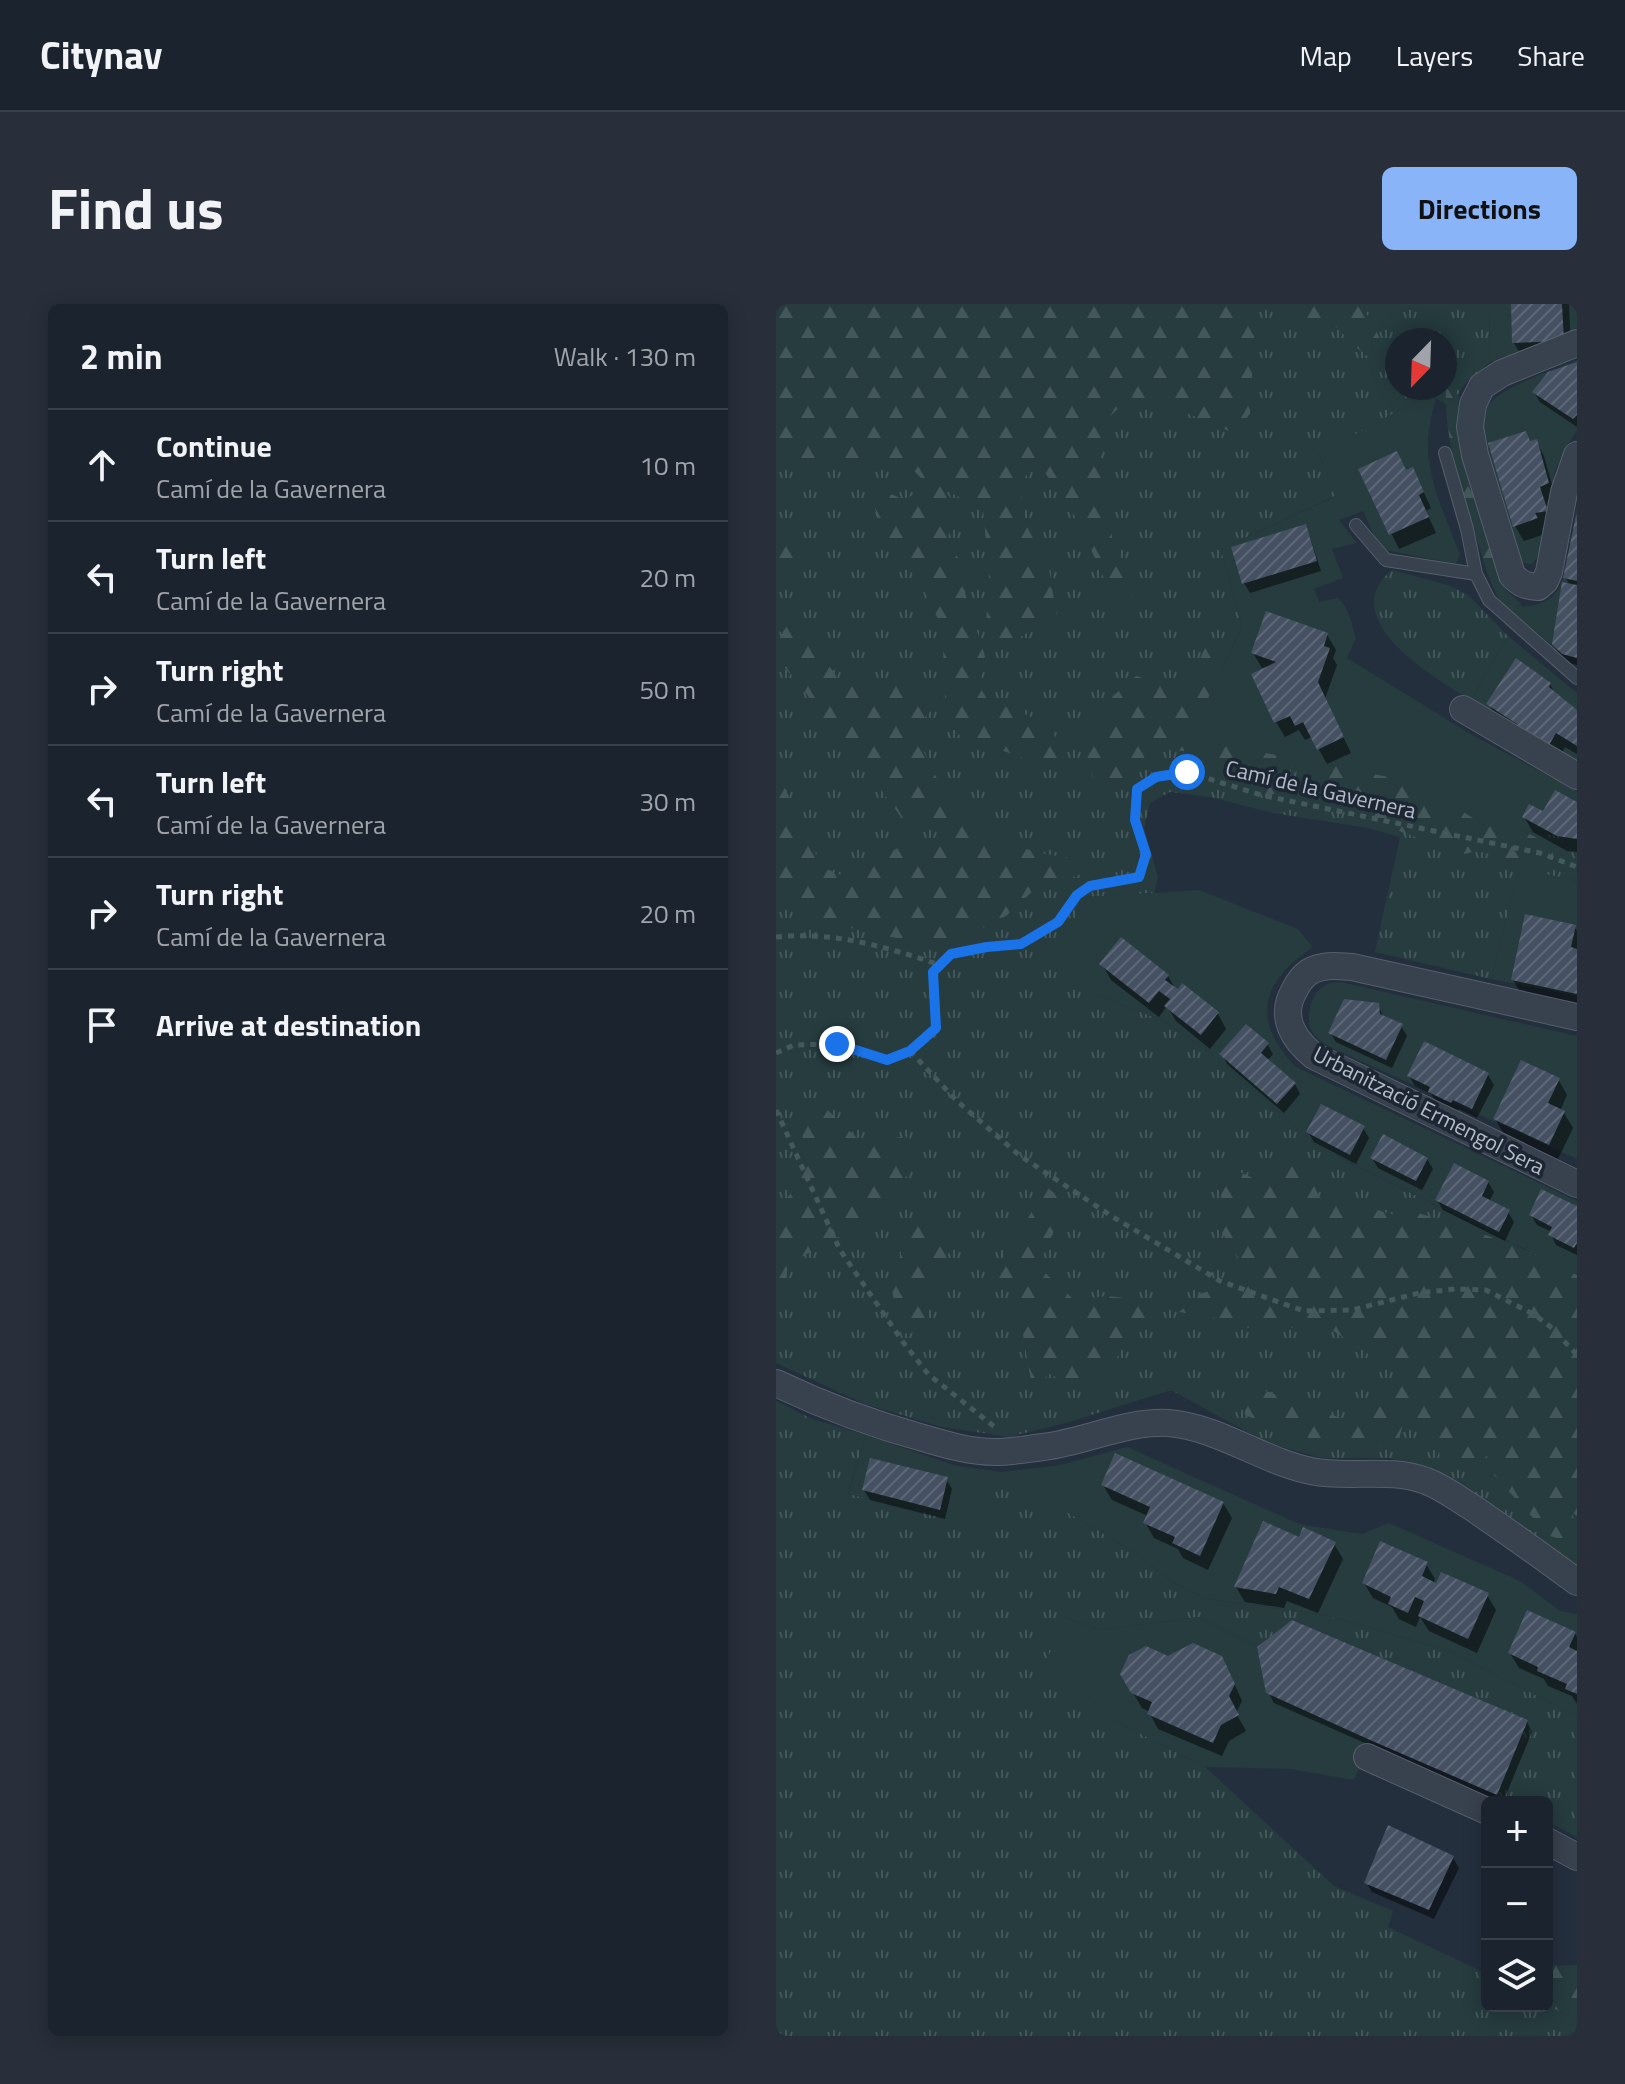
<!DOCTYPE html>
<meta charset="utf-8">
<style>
:root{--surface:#1b232e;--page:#282f3a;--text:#f1f3f6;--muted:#a0a4aa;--line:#39404a;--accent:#8ab4f8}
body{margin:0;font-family:"Titillium Web",sans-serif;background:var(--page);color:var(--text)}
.controls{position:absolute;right:24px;bottom:24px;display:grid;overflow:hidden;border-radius:12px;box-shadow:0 4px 20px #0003}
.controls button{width:72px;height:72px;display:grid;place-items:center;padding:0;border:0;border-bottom:2px solid var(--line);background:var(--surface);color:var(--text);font:40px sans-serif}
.compass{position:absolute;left:609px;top:24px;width:72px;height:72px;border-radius:50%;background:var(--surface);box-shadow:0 4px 20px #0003;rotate:203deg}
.stop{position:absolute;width:24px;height:24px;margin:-18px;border:6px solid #1a73e8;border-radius:50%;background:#fff}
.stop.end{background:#1a73e8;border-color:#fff;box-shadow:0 2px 8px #0008}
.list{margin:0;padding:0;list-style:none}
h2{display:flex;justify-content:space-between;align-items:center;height:104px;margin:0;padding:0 32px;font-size:34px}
h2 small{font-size:26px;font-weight:400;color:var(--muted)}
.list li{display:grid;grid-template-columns:52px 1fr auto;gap:24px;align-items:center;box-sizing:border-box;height:112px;padding:0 32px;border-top:2px solid var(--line)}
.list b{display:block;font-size:30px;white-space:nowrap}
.list p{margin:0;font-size:26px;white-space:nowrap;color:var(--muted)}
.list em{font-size:26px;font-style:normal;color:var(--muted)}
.icon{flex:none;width:44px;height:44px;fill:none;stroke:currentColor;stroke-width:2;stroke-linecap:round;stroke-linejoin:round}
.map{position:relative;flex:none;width:801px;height:1732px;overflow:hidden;border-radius:12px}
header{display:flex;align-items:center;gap:48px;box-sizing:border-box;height:112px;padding:0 40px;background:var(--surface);border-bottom:2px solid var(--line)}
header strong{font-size:38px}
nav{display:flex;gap:44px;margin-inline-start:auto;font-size:28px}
.intro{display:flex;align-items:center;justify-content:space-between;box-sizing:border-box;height:192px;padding:0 48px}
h1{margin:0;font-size:56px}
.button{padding:20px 36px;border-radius:12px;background:var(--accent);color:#111;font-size:28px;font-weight:700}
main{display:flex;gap:48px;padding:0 48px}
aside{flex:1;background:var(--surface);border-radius:12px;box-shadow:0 4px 20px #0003}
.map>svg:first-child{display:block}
.grass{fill:url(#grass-tufts);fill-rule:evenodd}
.forest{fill:url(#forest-firs)}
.garden{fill:#263c3f}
.shadow{fill:#0007}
.building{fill:url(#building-hatch)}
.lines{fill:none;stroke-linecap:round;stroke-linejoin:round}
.lane-casing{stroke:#565f6c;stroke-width:14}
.street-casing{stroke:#565f6c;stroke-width:28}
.path{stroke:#44595c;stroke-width:5;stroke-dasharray:6 6;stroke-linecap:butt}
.lane{stroke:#38414e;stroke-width:12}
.street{stroke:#38414e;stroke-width:26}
.route{stroke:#1a73e8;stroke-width:10}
.labels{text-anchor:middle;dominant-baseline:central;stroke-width:7;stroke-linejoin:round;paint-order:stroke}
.street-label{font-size:22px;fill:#b4bcc9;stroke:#1d2633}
</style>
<header>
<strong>Citynav</strong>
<nav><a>Map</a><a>Layers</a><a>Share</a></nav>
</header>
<div class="intro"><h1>Find us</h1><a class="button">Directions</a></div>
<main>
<aside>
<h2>2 min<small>Walk · 130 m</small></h2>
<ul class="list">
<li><svg class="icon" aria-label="ahead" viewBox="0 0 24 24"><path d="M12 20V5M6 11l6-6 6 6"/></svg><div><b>Continue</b><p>Camí de la Gavernera</p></div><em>10 m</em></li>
<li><svg class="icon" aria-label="left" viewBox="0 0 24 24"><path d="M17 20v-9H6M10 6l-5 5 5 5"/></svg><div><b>Turn left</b><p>Camí de la Gavernera</p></div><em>20 m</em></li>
<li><svg class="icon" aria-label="right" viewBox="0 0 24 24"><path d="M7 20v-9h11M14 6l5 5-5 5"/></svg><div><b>Turn right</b><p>Camí de la Gavernera</p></div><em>50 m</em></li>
<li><svg class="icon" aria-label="left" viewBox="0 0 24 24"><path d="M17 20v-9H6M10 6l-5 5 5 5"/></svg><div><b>Turn left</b><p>Camí de la Gavernera</p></div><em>30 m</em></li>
<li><svg class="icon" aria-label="right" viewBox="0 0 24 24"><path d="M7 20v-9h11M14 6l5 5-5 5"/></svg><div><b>Turn right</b><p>Camí de la Gavernera</p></div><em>20 m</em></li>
<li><svg class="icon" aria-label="arrive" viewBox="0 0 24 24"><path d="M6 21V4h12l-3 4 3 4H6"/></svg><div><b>Arrive at destination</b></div></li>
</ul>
</aside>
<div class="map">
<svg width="801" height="1732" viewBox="0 0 801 1732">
<defs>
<pattern id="grass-tufts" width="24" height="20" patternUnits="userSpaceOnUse" patternTransform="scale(2)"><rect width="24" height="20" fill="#263c3f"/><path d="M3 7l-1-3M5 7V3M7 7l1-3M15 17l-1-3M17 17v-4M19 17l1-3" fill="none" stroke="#435659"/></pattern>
<pattern id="forest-firs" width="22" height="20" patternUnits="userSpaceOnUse" patternTransform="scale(2)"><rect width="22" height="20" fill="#263c3f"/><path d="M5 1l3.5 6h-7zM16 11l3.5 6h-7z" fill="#435659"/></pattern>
<pattern id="building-hatch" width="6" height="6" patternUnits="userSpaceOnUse" patternTransform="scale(2)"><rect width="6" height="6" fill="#455162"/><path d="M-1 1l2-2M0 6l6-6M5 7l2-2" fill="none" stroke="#5d6877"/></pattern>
</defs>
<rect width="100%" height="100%" fill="#242f3e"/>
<path class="grass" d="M0,0h713l1,58 -24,20 -16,25 -21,-13 -110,61 18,40 -116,54 21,78 -53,110 204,40 5,-4 85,51 94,15v42l-58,-12 -28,110 -116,-27 25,-115 -32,-9 -95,-15 -63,-16 -40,-5 -20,11 -6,25 14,49 -4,17 -67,3 11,98 66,26 53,37 100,88 208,104 52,20v298l-139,-96 -49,-14h-67l-54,-15 -97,-53 -102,32 -60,15 -67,-10 -77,-23 -89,-41zM621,36h48v48h-48z
M616,266l59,16 18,10 39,40 -37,64c-36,-22 -138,-81 -79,-130z
M0,1097l36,18 54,16 -18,58 153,-21 135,81 36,29 35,17 119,16 123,36 128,65v121l-30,-16v-19h-36l-14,-7 31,-75 -235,-100 -36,27 -58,-30 -99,13 -36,-13 52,104 89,46 129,119 59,25 -5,16 99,47v32l60,-1 30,15v16h-801z"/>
<path class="forest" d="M0,0h486l-7,19 -5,91 -19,18c-33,-16 -65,-27 -101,-35l-25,24 -5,30 13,93 24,40 -7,17 -16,-1 -36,-79 -41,-60 -17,23 6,41 23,43 8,51 -24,10 -35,22 -12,-25 3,-51 -6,-67 -39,-18 12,15 -9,36 25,38 -7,14 20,63 -5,31 7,12 27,10 36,17 13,28 -6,11 -37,-8 -63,-23 -5,-29 -7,-8 -27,27v16l23,47 46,47 48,18 39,7 16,1 -8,14 -48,16 -28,26 -60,31 -82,-15 -66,-21 -22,-19v-123l46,98 21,9 59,-30 30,-3 6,-12 -37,-14 -39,-53 -32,-35 -26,-39 -28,-32c0,-17 7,-29 19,-41l44,63 38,-1 32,7 22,16 14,-5 -3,-70 -18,-36 -39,-59 -10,-23 2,-21 28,12 21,-14 12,1 -16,-8 -9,-9 -136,-12 -1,2z
M530,0h55l32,58 -7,8 -29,-22 -21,-21 -20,4 -19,-10z
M677,83l6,10 -2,24 5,37 37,115 9,19 13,12v11l-12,-1c-19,-25 -26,-55 -35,-85 -14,-45 -30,-91 -28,-139z
M0,215l31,29 -28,20 -3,-1z
M435,333l22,9 -49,105c-42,-4 -41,7 -63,38l-27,-10 -16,-40 26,-15 8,-27 24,-21 27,8 10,22 11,-7 14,-37z
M436,438l181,35 5,-4 111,43 13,14 30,16 2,19 -26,-2 -51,-12 -13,3 -54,-19 -31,-11 -18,-26 -19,-14 -23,-10 -56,-15 16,35h-22l-27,-16 -21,-24z
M43,798l44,42 43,-8 3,37 -33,37 -17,16 -71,38 -5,35 -7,16v-122l6,13 16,-24 6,-60z
M505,856l23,2 15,35 31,12 13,-3 39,11 13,-5 55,17 55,21 52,25v241l-4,-3 3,30 -34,-9 -9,-16 -39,-43 5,-26 -36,21 -23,-11 -3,-28 -33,-11 -7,27 -43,-1 -61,-11 -48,-20 -1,-19 14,-8 99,36 30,-23 21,-34 -35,-10 -41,-27 -32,-3 -45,3 -39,-12 -37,-6 21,-18 50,-18 -31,-48 4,-64 34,16z
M263,877l28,22 -29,63 36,34 33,-4 45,5 1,17 -29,25 -18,37 -27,9 -29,-15 -18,13 -10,-58 -13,-43 -14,-7 12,-29 24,-37z
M140,917l22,2 16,19 -23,47 -6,42 -23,3 -10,-43 10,-43z
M801,1661v55l-30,-15v-39z"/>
<path class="garden" d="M713,0h88v24l-87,34z
M801,56v71l-9,13 -13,27 -16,84 -7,9 -8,-1 -4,-6 -38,-121c0,-6 -1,-14 0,-19 6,-28 71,-46 95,-57z
M653,90l7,5c-2,8 -5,16 -6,25 -9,44 14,89 30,130l-4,10 -76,-15 -17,-38 -24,9 18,23 -25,6 11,29 -29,11 5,13 19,-4c11,9 14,27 18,40l-9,20 127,78 103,55v48l-94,-15 -84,-51 -5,5 -205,-40 53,-111 -21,-78 115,-53 -17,-42z
M801,203v151l-15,-4 -56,-47c11,-1 21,1 32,-3 6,-2 12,-5 17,-10 12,-13 18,-67 22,-87z
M732,332l69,57v70l-106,-63z
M743,564l58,13v115l-86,-17z
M423,586l99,39 15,18c-9,7 -18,13 -25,20 -34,35 -23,68 8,100l281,134v74l-260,-129 -100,-88 -53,-37 -66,-26 -49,-29 38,-69z
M565,678l236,54v123l-243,-110c-5,-3 -12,-6 -16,-10 -16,-14 -10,-47 10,-55 4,-2 9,-1 13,-2z
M90,1131l87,30 48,7 59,-7 67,-18 172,77 63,10 27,-11 131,58 40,30 17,3v102l-128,-65 -123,-36 -119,-16 -35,-17 -36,-29 -135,-80 -17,54 -136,-33z
M288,1313l36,13 99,-13 58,30 10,46 103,47 -16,40 -64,-11 -85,-2 -89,-46 -69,-61z"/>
<path class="shadow" d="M737,0h56l2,52 -48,2 -9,-15z
M801,60v63l-37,-25 -6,-10z
M760,137l8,15 12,43 -9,3 8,24 -13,2 3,6 -21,7 -9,-15 16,-83z
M585,166l45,2 14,12 11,24 -5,3 10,22 -37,16z
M801,215v146l-7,-2 -10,-8 -6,-11 16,-58 -4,-8z
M529,223l5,10 11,34 -71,22 -6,-10 -10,-35z
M551,331l9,15 -3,8 4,7 -12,34 26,54 -24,11 -15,-27 -7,3 -6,-10 -14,7 -9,-15 -10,-53 -4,-1 -9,-15z
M774,380l6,11 21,17v42l-12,-7 -7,12 -61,-40 -8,-15z
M801,500v48l-10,-1 -34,-19 -9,-15z
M799,623l2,4v76l-55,-12 -9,-15z
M326,660l66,12 8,14 42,24 8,15 -16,20 -34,-28 -9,-15 -8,11 -48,-37z
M602,701l6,13 17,8 6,10 -15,32 -56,-26 -6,-10z
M491,740l6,10 -6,7 28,23 5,10 -16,19 -57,-49 -5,-10z
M712,771l6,10 -17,33 -18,-9 -2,3 -21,-10 -5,-8 -16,-8 -6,-10z
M782,775l9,16 -7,16 4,2 9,15 -15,31 -54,-25 -9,-15z
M587,824l6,10 -13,26 -42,-22 -6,-10z
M596,854l55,1 6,10 -11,21 -44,-22z
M712,878l6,10 -5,10 19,10 6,10 -9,19 -62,-31 -6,-10z
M801,904v47l-21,-10 -5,-10 1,-3 -15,-7 -6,-10z
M170,1175l6,10 -7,30 -75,-19 -6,-10z
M327,1181l120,18 9,15 -24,52 -25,-12 -5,-9 -24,-11 -9,-16 3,-6 -36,-16z
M524,1235l34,5 9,15 -25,54 -31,-12 -3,7 -39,-6 -9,-15z
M650,1260l9,15 -2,5 54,11 9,15 -19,43 -48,-22 -9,-14 -4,10 -17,-8 -7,-12 -19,-9 -9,-15z
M799,1329l2,4v67l-5,-8 -24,-10 -4,-7 -25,-11 -9,-15z
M392,1354l62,16 12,27 -6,12 10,18 -17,10 -7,15 -64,-27 -8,-15v-2l-8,-4 -20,-34z
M492,1388l259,30 5,10 -29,70h-4l-225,-99z
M677,1554l6,10 -25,51 -62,-27 -6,-10z"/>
<path class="building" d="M735,0h51l2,37 -52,2z
M801,58v53l-4,4 -41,-27 16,-20z
M750,127l4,10 7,-2 12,44 -9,4 8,24 -13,2 3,5 -25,9 -25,-84z
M621,147l9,19 7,-3 11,25 -5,3 10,22 -40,18 -31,-66z
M800,211h1v66l-14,-3z
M530,220l11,37 -75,23 -11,-37z
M786,278l15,3v73l-15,-4 -10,-10z
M490,307l62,22 -4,13 6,2 -12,34 26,55 -27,13 -14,-28 -8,4 -5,-10 -16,7 -23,-49 25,-12 -25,-9z
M740,354l35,25 -2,4 28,23v36l-21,-13 -7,12 -24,-8 -8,-13 -31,-20z
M779,486l22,12v37l-20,-3 -35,-19 7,-13 14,7z
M749,610l51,11 -5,22 6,2v45l-66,-14z
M345,633l48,38 -4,5 13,9 4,-6 37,29 -18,23 -37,-29 6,-7 -11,-8 -10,12 -50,-39z
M568,695l35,4 1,11 23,10 -17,36 -58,-27z
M470,720l23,19 -8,10 35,30 -19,21 -58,-50z
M648,737l65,32 -17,36 -19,-9 -2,3 -23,-11 2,-5 -23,-11z
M745,756l39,18 -12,25 17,8 -16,34 -56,-26z
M545,800l44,22 -15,29 -44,-23z
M607,830l45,24 -12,23 -46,-23z
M678,859l35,18 -7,15 28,14 -11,22 -64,-32z
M765,885l36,17v37l-3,5 -26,-13 4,-8 -23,-12z
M339,1149l109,49 -24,54 -28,-13 3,-6 -32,-14 7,-16 -49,-22z
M94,1154l78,19 -8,33 -78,-20z
M487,1217l36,16 4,-10 33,15 -27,57 -30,-12 -3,7 -42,-7z
M604,1237l48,21 -6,14 14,7 5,-11 48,21 -21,46 -50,-23 6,-15 -9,-4 -7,16 -20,-9 3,-7 -29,-14z
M751,1306l49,22 -7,15 8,4v43l-12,-5 2,-5 -30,-13 1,-4 -30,-14z
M516,1316l236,100 -31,75 -127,-55 -104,-47 -9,-46z
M417,1339l29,13 13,28 -6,12 10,19 -18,10 -8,18 -66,-29 5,-12 -21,-9 -11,-19 9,-19 17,-9 22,10z
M612,1521l66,31 -25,54 -65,-27z"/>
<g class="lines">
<defs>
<path id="lane" d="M669,149l22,76 9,45 13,26 88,78
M580,221l30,35 90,14"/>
<path id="street" d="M801,39l-75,30 -20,13 -9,18 -3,23 5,28 37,120c8,9 14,11 26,12l7,-6 4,-9 15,-80 13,-37
M687,405l114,67
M801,713l-225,-50c-14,-1 -30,-3 -43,5 -6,4 -12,13 -15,19 -15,26 0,49 20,65l263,128
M0,1079c48,23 96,41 147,55 24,7 47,14 72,14 16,0 32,-3 48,-5 42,-5 82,-26 125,-24 51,4 94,38 143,48 38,8 78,-4 115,10 17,6 32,18 47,27 35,24 70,49 104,74
M591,1453l120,54
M771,1537l30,16"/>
</defs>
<use href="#lane" class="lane-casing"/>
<use href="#street" class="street-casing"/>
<path class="path" d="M0,633c57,-6 111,10 164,28
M134,747l47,50 62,54 94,62 107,64 84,30 48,-1 67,-17 36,-4 31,1 49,25 17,13 25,27
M0,749l18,-8 43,-1 50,16 23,-9 26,-23 -3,-56 18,-18 36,-7 34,-3 37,-22 19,-27 13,-9 49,-9 7,-23 -11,-34 2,-31 19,-12 31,-5 74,23 279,58 37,14
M0,806l64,140 63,92 25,32 68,54"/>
<use href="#lane" class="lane"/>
<use href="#street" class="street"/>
</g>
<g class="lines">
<path class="route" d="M61,740l50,16 23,-9 26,-23 -3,-56 18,-18 36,-7 34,-3 37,-22 19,-27 13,-9 49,-9 7,-23 -11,-34 2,-31 19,-12 31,-5"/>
</g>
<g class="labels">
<g class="street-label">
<text transform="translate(545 485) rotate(13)">Camí de la Gavernera</text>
<text transform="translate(653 806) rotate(27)">Urbanització Ermengol Sera</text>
</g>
</g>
</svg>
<div class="controls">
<button>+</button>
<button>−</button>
<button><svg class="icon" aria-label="layers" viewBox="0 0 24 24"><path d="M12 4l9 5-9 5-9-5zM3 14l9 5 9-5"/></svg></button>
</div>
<svg class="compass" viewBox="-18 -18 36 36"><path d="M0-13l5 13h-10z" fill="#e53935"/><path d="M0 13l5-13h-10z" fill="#a0a4aa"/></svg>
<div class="stop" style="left:411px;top:468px"></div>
<div class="stop end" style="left:61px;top:740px"></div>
</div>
</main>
